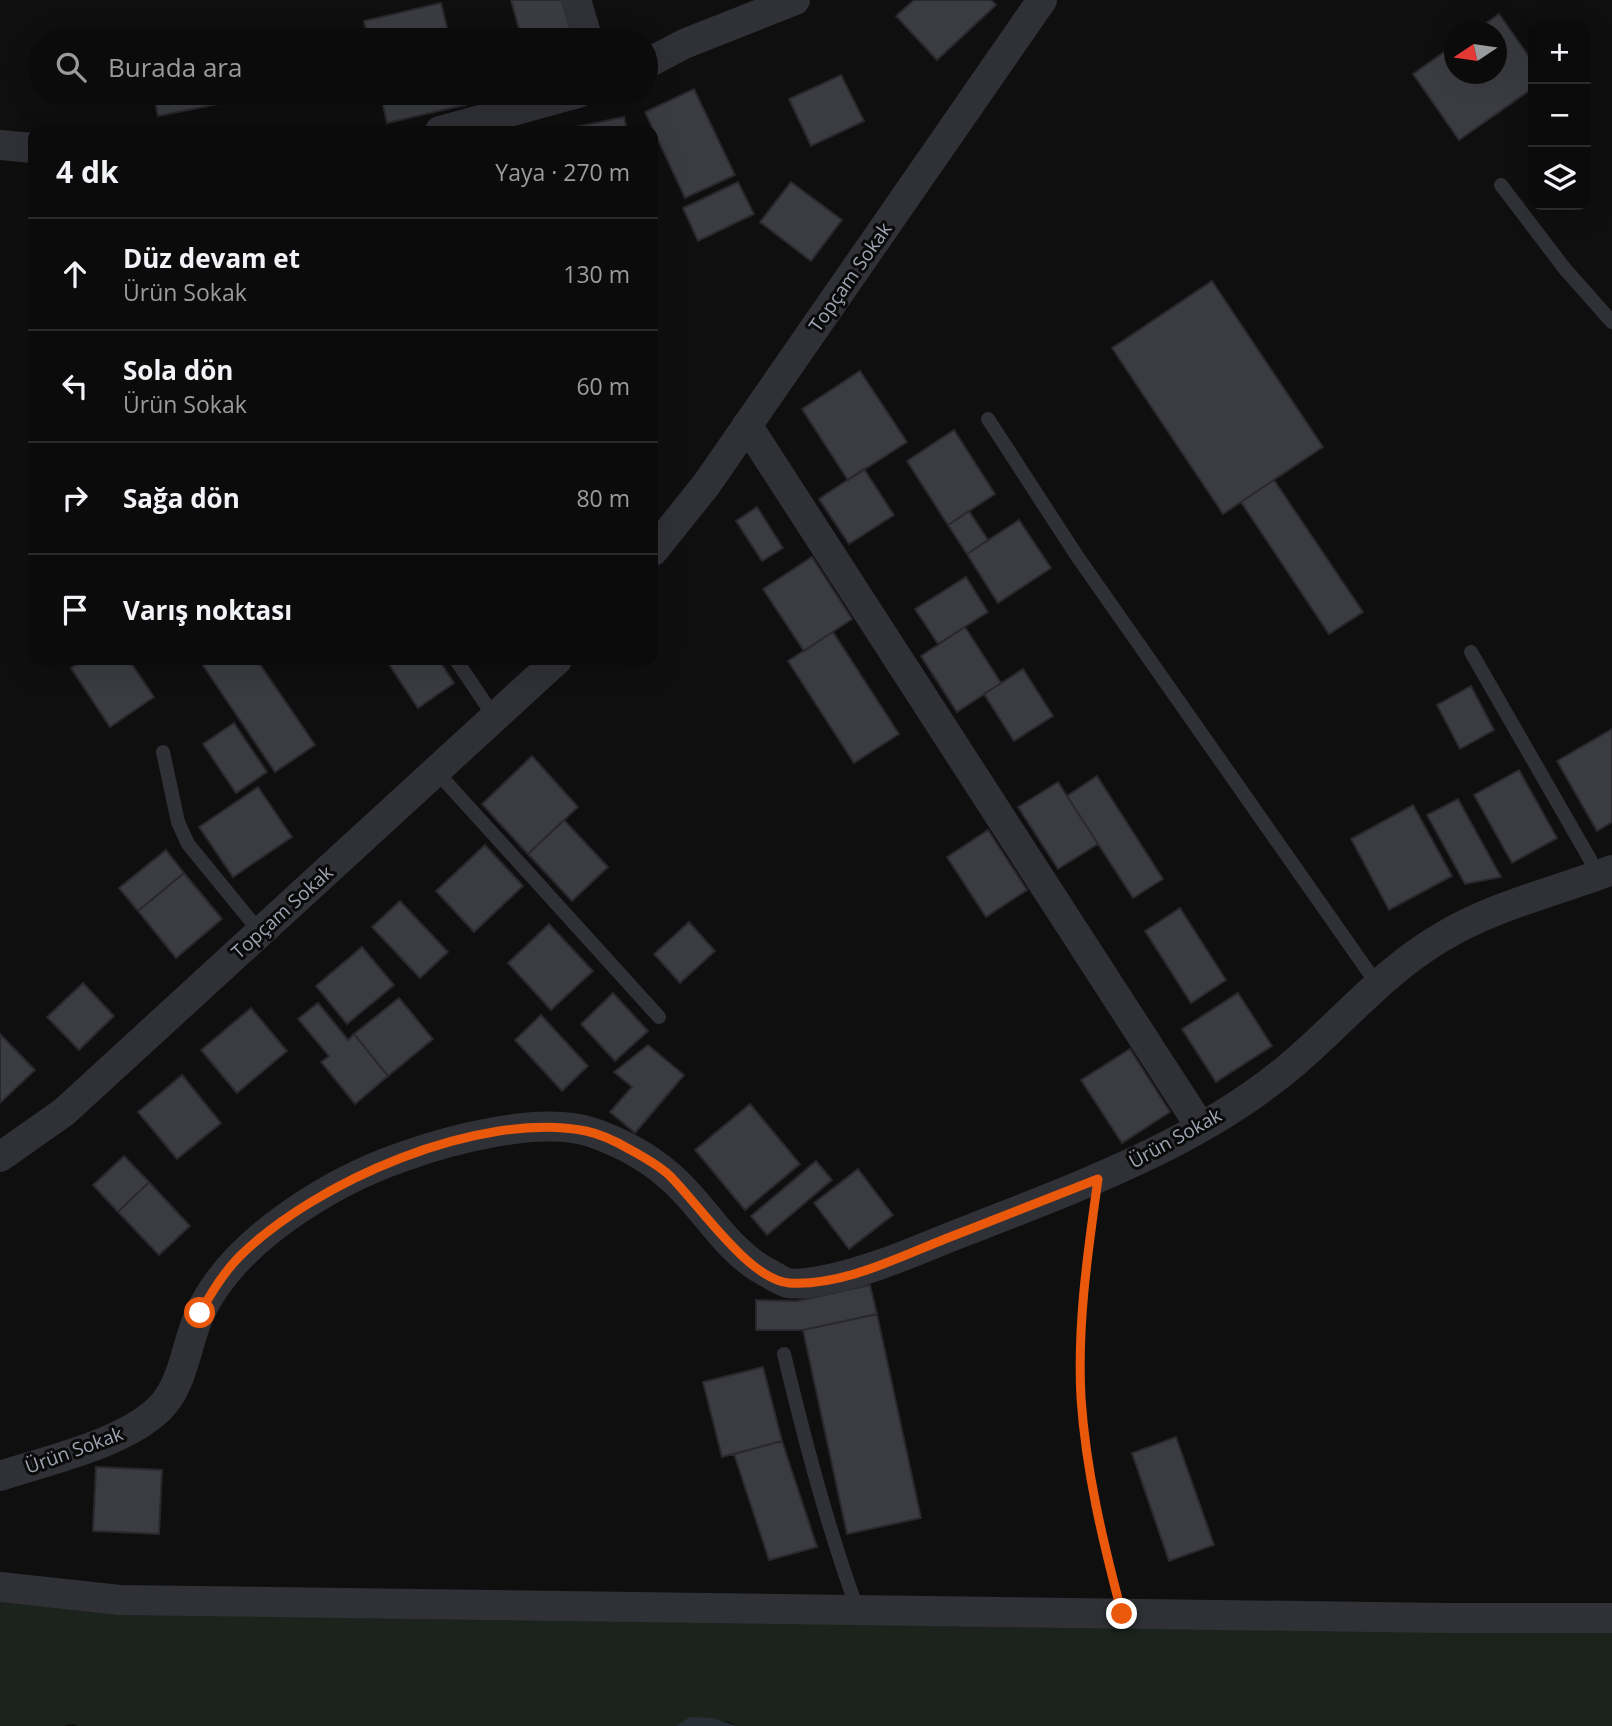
<!DOCTYPE html>
<html lang="tr">
<meta charset="utf-8">
<style>
:root{--surface:#0b0b0c;--page:#19191a;--text:#f1f3f6;--muted:#9a9b9d;--line:#2b2b2d}
body{margin:0;font-family:"Open Sans",sans-serif;background:var(--page);color:var(--text)}
.controls{position:absolute;right:21px;top:21px;display:grid;overflow:hidden;border-radius:14px;box-shadow:0 7px 28px #0002}
.controls button{width:63px;height:63px;display:grid;place-items:center;padding:0;border:0;border-bottom:2px solid var(--line);background:var(--surface);color:var(--text);font:35px sans-serif}
.compass{position:absolute;left:1444px;top:21px;width:63px;height:63px;border-radius:50%;background:var(--surface);box-shadow:0 7px 28px #0002;rotate:257deg}
.stop{position:absolute;width:21px;height:21px;margin:-16px;border:5px solid #ea580c;border-radius:50%;background:#fff}
.stop.end{background:#ea580c;border-color:#fff;box-shadow:0 2px 7px #0008}
.list{margin:0;padding:0;list-style:none}
h2{display:flex;justify-content:space-between;align-items:center;height:91px;margin:0;padding:0 28px;font-size:30px}
h2 small{font-size:23px;font-weight:400;color:var(--muted)}
.list li{display:grid;grid-template-columns:46px 1fr auto;gap:21px;align-items:center;box-sizing:border-box;height:112px;padding:0 28px;border-top:2px solid var(--line)}
.list b{display:block;font-size:26px;white-space:nowrap}
.list p{margin:0;font-size:23px;white-space:nowrap;color:var(--muted)}
.list em{font-size:23px;font-style:normal;color:var(--muted)}
.icon{flex:none;width:38px;height:38px;fill:none;stroke:currentColor;stroke-width:2;stroke-linecap:round;stroke-linejoin:round}
.map{position:relative;flex:none;width:1612px;height:1726px;overflow:hidden}
.search{position:absolute;background:var(--surface);box-shadow:0 7px 28px #0002;left:28px;top:28px;width:630px;height:77px;display:flex;align-items:center;gap:18px;box-sizing:border-box;padding:0 24px;border-radius:38px;color:var(--muted);font-size:26px}
.panel{position:absolute;background:var(--surface);box-shadow:0 7px 28px #0002;left:28px;top:126px;width:630px;height:539px;border-radius:14px}
.map>svg:first-child{display:block}
.green{fill:#1b231c}
.water{fill:#273036}
.building{fill:#3b3c41;stroke:#29292d;stroke-width:2}
.lines{fill:none;stroke-linecap:round;stroke-linejoin:round}
.path{stroke:#36383d;stroke-width:4.5;stroke-dasharray:3.5 5;stroke-linecap:butt}
.service{stroke:#303136;stroke-width:14}
.minor{stroke:#303136;stroke-width:30}
.route{stroke:#ea580c;stroke-width:9}
.labels{text-anchor:middle;dominant-baseline:central;stroke-width:6;stroke-linejoin:round;paint-order:stroke}
.street-label{font-size:19px;fill:#9fa5b2;stroke:#0a0a0b}
</style>
<div class="map">
<svg width="1612" height="1726" viewBox="0 0 1612 1726">
<rect width="100%" height="100%" fill="#0f0f10"/>
<path class="green" d="M0,1587l1612,31v108h-875l-8,-4 -38,-5 -15,9h-598l-6,-2 -8,2h-64z"/>
<path class="water" d="M690,1717l22,1 25,8h-61z"/>
<path class="building" d="M511,0h51l11,40h-51z
M914,0h77l5,5 -59,55 -41,-44z
M441,3l9,37h-82l-4,-19z
M1499,14l31,44 3,-3v33l-74,52 -46,-66 41,-29v29h42v-42h-22z
M841,75l23,46 -53,25 -22,-47z
M694,89l41,86 -50,23 -40,-86z
M153,93h63l2,11 -60,12z
M380,93h82l3,12 -78,18z
M624,117l3,14h-56v-3z
M738,182l16,32 -56,27 -15,-33z
M791,182l51,38 -31,41 -51,-39z
M1212,281l111,166 -100,67 -111,-166z
M860,371l47,71 -59,38 -46,-71z
M954,430l41,64 -47,31 -41,-64z
M864,469l30,46 -45,29 -30,-45z
M1274,480l89,132 -34,22 -88,-132z
M757,507l26,41 -21,13 -26,-40z
M969,511l19,29 -21,14 -19,-29z
M1019,520l32,48 -53,35 -31,-49z
M812,557l40,62 -48,32 -41,-62z
M966,577l22,35 -50,32 -23,-35z
M965,627l36,56 -44,29 -36,-56z
M833,632l66,102 -45,29 -66,-102z
M84,660h45l25,37 -44,30 -39,-59z
M202,660h55l58,85 -40,27 -75,-111z
M386,660h53l15,23 -36,25z
M1023,669l30,47 -39,25 -30,-47z
M1471,686l23,44 -34,19 -23,-44z
M234,723l33,49 -31,21 -33,-49z
M1612,729v93l-15,9 -40,-70z
M532,756l46,51 -50,47 -46,-50z
M1519,770l38,68 -45,25 -38,-68z
M1097,776l66,103 -30,19 -66,-102z
M1058,782l40,62 -40,25 -40,-62z
M258,787l34,50 -59,40 -34,-50z
M1458,799l43,78 -36,7 -38,-69z
M1413,805l39,71 -63,34 -38,-71z
M564,820l44,47 -36,34 -44,-47z
M988,830l39,60 -41,27 -39,-60z
M485,845l38,41 -49,46 -38,-41z
M166,850l18,23 -46,38 -19,-23z
M184,873l38,46 -46,39 -38,-47z
M400,901l48,51 -28,26 -48,-51z
M1180,908l46,72 -35,23 -46,-72z
M689,922l26,29 -35,32 -26,-29z
M549,924l44,47 -42,39 -43,-47z
M362,947l32,38 -47,39 -31,-38z
M83,983l31,33 -35,34 -32,-33z
M613,993l35,38 -33,30 -34,-37z
M1238,993l34,53 -56,36 -34,-53z
M399,998l34,41 -45,37 -34,-42z
M318,1003l30,37 6,-6 34,42 -33,28 -34,-42 8,-6 -31,-37z
M251,1008l36,43 -50,42 -36,-43z
M541,1015l47,51 -26,25 -47,-51z
M0,1034l35,36 -35,33z
M648,1045l36,30 -49,58 -25,-21 22,-25 -18,-15z
M1130,1049l40,63 -48,31 -41,-63z
M182,1075l39,48 -44,36 -39,-47z
M750,1104l50,60 -55,46 -50,-60z
M124,1156l25,26 -31,30 -25,-27z
M816,1161l16,19 -65,55 -16,-19z
M858,1169l35,46 -44,34 -35,-46z
M149,1182l41,44 -31,29 -41,-43z
M870,1285l7,29 -74,16h-47v-30l41,1z
M877,1314l44,204 -74,16 -44,-204z
M763,1367l19,74 -60,16 -19,-75z
M1176,1437l38,108 -45,16 -37,-108z
M782,1441l35,106 -48,13 -35,-106z
M96,1467l66,3 -3,64 -66,-3z"/>
<g class="lines">
<path class="path" d="M1092,1217l-9,69 -2,111 13,110 20,75"/>
<path class="service" d="M1501,185l64,84 47,53
M988,419l89,137 300,428
M1471,652l128,223
M456,660l39,58
M163,752l15,70 10,22 72,88
M436,771l223,246
M784,1354c21,87 43,172 74,257"/>
<path class="minor" d="M576,0l12,40
M646,64l38,-20 111,-44
M440,131l138,-38
M0,145l33,3
M747,425l453,701
M653,551l53,-66 336,-485
M0,1157l64,-45 493,-452
M0,1476c48,-16 123,-32 159,-67 25,-24 27,-66 41,-96 33,-72 130,-131 202,-156 50,-18 138,-41 189,-25 26,9 55,24 76,42 37,30 58,78 103,100 1,1 16,9 17,9 11,2 28,-1 38,-3 51,-10 98,-33 146,-51 109,-43 225,-85 317,-161 52,-43 95,-97 154,-131 53,-32 113,-45 170,-67
M0,1587l120,13 1326,18h166"/>
</g>
<g class="lines">
<path class="route" d="M200,1313c11,-20 23,-40 39,-56 75,-75 241,-147 347,-126 14,3 31,11 43,18 13,7 29,16 40,26 28,27 80,105 120,108 54,3 108,-25 156,-44 51,-20 102,-40 153,-60 -10,72 -21,145 -17,219 5,74 22,144 41,216"/>
</g>
<g class="labels">
<g class="street-label">
<text transform="translate(850 277) rotate(-55)">Topçam Sokak</text>
<text transform="translate(282 912) rotate(-42)">Topçam Sokak</text>
<text transform="translate(1175 1138) rotate(-29)">Ürün Sokak</text>
<text transform="translate(74 1450) rotate(-20)">Ürün Sokak</text>
</g>
</g>
</svg>
<div class="controls">
<button>+</button>
<button>−</button>
<button><svg class="icon" aria-label="layers" viewBox="0 0 24 24"><path d="M12 4l9 5-9 5-9-5zM3 14l9 5 9-5"/></svg></button>
</div>
<svg class="compass" viewBox="-18 -18 36 36"><path d="M0-13l5 13h-10z" fill="#e53935"/><path d="M0 13l5-13h-10z" fill="#9a9b9d"/></svg>
<div class="stop" style="left:200px;top:1313px"></div>
<div class="stop end" style="left:1122px;top:1614px"></div>
<div class="search"><svg class="icon" aria-label="search" viewBox="0 0 24 24"><circle cx="10" cy="10" r="6"/><path d="M15 15l6 6"/></svg>Burada ara</div>
<section class="panel">
<h2>4 dk<small>Yaya · 270 m</small></h2>
<ul class="list">
<li><svg class="icon" aria-label="ahead" viewBox="0 0 24 24"><path d="M12 20V5M6 11l6-6 6 6"/></svg><div><b>Düz devam et</b><p>Ürün Sokak</p></div><em>130 m</em></li>
<li><svg class="icon" aria-label="left" viewBox="0 0 24 24"><path d="M17 20v-9H6M10 6l-5 5 5 5"/></svg><div><b>Sola dön</b><p>Ürün Sokak</p></div><em>60 m</em></li>
<li><svg class="icon" aria-label="right" viewBox="0 0 24 24"><path d="M7 20v-9h11M14 6l5 5-5 5"/></svg><div><b>Sağa dön</b></div><em>80 m</em></li>
<li><svg class="icon" aria-label="arrive" viewBox="0 0 24 24"><path d="M6 21V4h12l-3 4 3 4H6"/></svg><div><b>Varış noktası</b></div></li>
</ul>
</section>
</div>
